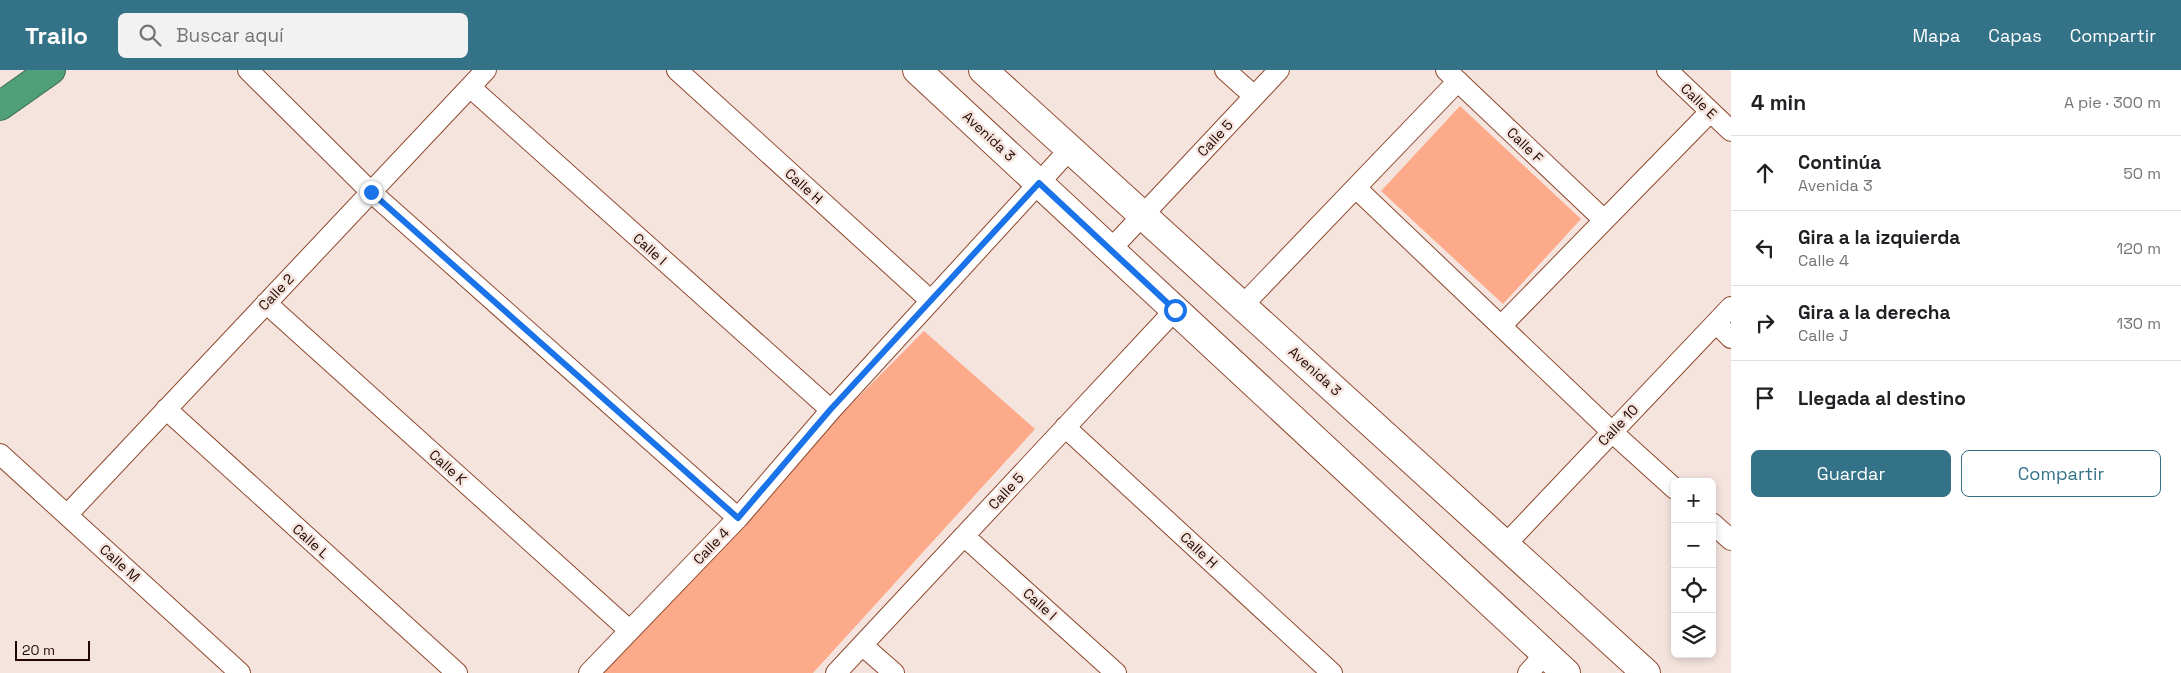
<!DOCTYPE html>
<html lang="es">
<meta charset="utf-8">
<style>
:root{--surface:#fff;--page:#f2f2f2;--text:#202124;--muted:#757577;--line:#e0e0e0;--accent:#337287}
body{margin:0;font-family:"Space Grotesk",sans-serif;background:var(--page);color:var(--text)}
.controls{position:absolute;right:15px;bottom:15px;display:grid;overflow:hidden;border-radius:8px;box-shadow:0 2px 8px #0003}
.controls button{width:45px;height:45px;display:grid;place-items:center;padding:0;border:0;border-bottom:1px solid var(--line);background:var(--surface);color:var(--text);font:25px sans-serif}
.scale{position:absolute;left:15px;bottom:12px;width:75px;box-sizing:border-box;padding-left:5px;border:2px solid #210600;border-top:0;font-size:14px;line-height:18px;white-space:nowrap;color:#210600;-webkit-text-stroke:4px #f5e4de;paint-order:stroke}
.stop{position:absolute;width:15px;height:15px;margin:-11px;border:4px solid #1a73e8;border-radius:50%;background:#fff}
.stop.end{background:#1a73e8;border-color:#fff;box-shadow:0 1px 5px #0008}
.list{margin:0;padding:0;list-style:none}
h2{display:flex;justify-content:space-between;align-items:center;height:65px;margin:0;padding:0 20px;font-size:21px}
h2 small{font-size:16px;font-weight:400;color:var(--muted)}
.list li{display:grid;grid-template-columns:32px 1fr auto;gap:15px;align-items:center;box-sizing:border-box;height:75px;padding:0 20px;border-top:1px solid var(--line)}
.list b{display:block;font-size:19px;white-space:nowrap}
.list p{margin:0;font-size:16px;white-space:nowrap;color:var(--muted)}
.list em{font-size:16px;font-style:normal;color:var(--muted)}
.actions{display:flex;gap:10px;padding:15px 20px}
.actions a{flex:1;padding:11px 0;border:1px solid var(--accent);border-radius:8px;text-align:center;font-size:18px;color:var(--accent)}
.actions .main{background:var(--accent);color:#fff}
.icon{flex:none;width:28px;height:28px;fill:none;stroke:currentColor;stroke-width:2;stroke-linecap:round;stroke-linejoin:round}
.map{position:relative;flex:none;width:1731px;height:603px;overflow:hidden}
header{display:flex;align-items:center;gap:30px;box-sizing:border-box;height:70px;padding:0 25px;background:var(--accent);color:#fff}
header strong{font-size:24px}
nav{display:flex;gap:28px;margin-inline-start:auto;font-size:18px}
.search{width:350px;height:45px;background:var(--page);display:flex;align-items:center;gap:12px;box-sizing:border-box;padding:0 18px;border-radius:8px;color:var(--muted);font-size:19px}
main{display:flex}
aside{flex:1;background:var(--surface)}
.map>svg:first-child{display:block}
.green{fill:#fdaa8a}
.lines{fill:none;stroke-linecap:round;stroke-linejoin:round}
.street-casing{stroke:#8e492d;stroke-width:22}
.secondary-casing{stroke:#8e492d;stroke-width:30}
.highway-casing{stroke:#3e694f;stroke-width:30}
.street{stroke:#fff;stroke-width:20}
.secondary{stroke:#fff;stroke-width:28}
.highway{stroke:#4e9f7a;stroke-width:28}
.route{stroke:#1a73e8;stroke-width:6}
.labels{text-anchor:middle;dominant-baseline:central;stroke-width:5;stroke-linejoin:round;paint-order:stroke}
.street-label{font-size:14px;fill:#210600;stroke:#f5e4de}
</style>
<header>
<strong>Trailo</strong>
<div class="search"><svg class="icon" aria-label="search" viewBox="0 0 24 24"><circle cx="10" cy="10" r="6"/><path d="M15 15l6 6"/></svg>Buscar aquí</div>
<nav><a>Mapa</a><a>Capas</a><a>Compartir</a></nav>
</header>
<main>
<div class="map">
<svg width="1731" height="603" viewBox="0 0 1731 603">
<rect width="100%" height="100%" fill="#f5e4de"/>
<path class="green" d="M1460,36l121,113 -78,85 -122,-113z
M924,261l111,98 -222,244h-213l138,-155z"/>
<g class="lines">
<defs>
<path id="street" d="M248,0l123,122 367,326
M677,0l254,231
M1225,0l29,26
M1446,0l158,150
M1667,0l64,61
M470,17l361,323
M1356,118l256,244 63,57
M1111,179l168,-179
M266,233l363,327
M1243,235l215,-224
M1716,253l15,15
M1501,256l209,-214
M166,339l291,264
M1065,357l267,246
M0,384l240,219
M67,445l419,-445
M1712,453l19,17
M964,466l152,137
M1506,474l225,-237
M862,575l32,28
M589,603l149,-155 93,-108 239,-261
M836,603l339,-363
M1528,603l17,-19"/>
<path id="secondary" d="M917,0l649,603
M983,0l663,603"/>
<path id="highway" d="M0,36l51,-36"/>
</defs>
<use href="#street" class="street-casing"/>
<use href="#secondary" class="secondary-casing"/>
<use href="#highway" class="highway-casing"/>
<use href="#street" class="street"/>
<use href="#secondary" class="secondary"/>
<use href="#highway" class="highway"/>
</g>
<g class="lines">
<path class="route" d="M371,122l367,326 92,-108 209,-227 136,127"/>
</g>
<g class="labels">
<g class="street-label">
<text transform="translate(1699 31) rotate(44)">Calle E</text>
<text transform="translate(989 66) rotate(43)">Avenida 3</text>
<text transform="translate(1215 68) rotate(-47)">Calle 5</text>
<text transform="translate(1525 75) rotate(44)">Calle F</text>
<text transform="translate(804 116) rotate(42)">Calle H</text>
<text transform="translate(650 179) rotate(42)">Calle I</text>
<text transform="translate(276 222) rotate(-47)">Calle 2</text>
<text transform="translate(1315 301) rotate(42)">Avenida 3</text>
<text transform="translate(1618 355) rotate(-46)">Calle 10</text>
<text transform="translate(448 397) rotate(42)">Calle K</text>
<text transform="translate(1006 421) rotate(-47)">Calle 5</text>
<text transform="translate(311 471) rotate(42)">Calle L</text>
<text transform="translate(711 476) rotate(-46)">Calle 4</text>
<text transform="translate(1199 480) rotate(43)">Calle H</text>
<text transform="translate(120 493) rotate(42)">Calle M</text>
<text transform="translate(1040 534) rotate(42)">Calle I</text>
</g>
</g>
</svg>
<div class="controls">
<button>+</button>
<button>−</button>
<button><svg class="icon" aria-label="locate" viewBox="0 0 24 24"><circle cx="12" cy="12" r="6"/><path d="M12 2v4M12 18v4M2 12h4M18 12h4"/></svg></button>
<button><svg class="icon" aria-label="layers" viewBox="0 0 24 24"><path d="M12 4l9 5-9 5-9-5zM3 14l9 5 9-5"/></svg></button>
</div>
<div class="scale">20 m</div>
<div class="stop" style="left:1175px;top:240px"></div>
<div class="stop end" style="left:371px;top:122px"></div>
</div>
<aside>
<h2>4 min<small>A pie · 300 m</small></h2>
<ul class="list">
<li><svg class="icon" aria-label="ahead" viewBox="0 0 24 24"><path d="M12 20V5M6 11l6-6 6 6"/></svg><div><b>Continúa</b><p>Avenida 3</p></div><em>50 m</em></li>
<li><svg class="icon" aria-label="left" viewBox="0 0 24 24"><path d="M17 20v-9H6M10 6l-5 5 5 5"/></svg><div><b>Gira a la izquierda</b><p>Calle 4</p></div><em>120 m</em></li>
<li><svg class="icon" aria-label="right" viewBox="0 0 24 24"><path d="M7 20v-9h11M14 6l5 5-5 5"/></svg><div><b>Gira a la derecha</b><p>Calle J</p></div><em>130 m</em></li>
<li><svg class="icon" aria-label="arrive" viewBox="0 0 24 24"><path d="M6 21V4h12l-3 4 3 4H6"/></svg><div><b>Llegada al destino</b></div></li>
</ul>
<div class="actions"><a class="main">Guardar</a><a>Compartir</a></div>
</aside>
</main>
